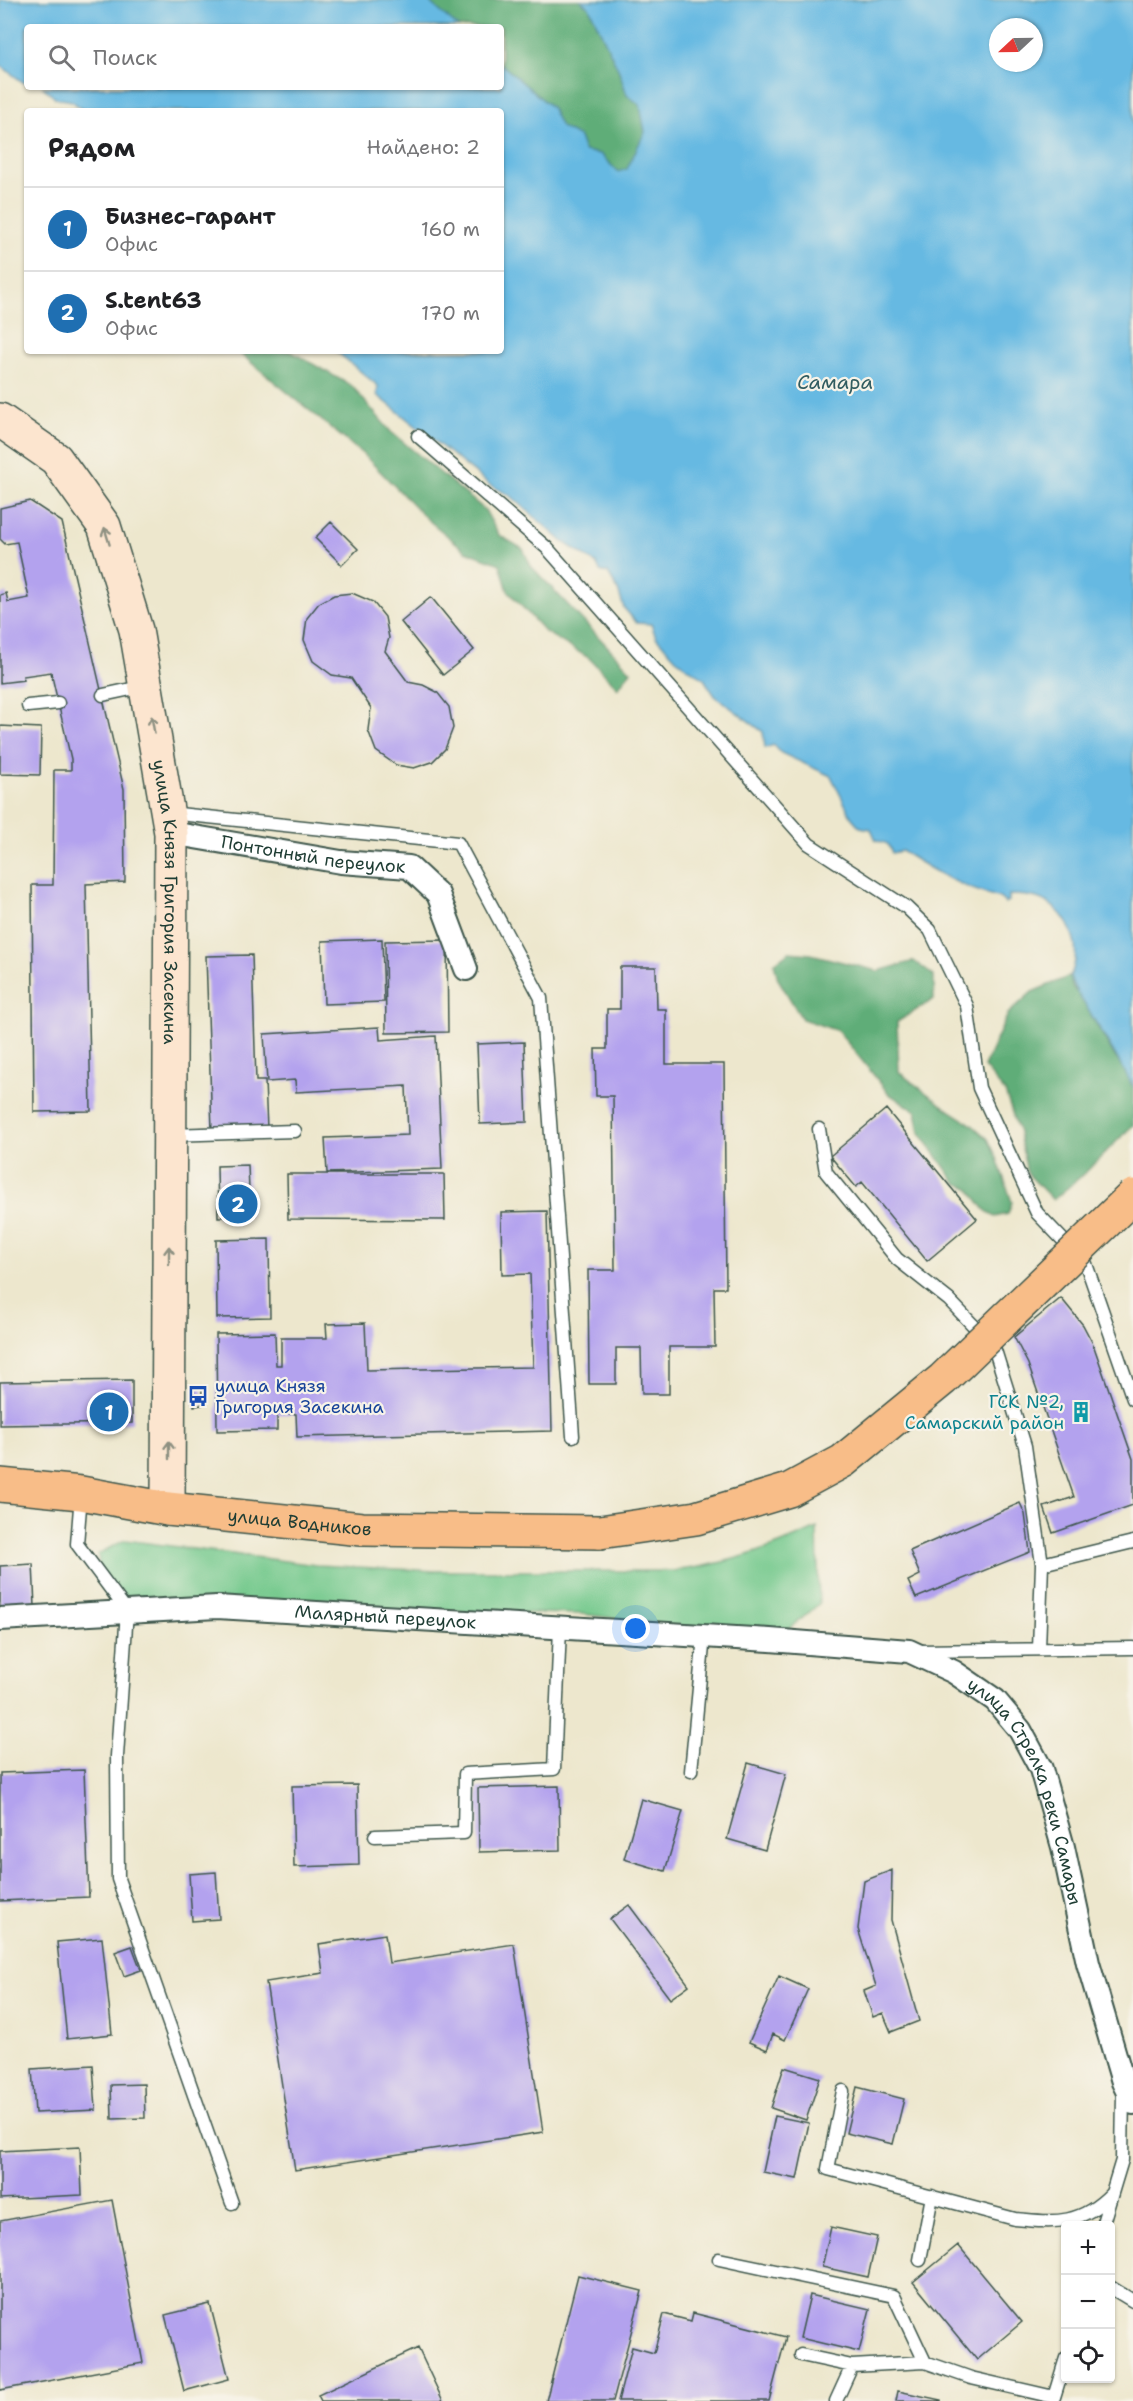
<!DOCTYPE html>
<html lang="ru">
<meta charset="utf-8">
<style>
:root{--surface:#fff;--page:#f6f6f6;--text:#202124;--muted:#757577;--line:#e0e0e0;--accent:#1f6fb2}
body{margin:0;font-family:"Shantell Sans",sans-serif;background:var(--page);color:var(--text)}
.controls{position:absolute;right:18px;bottom:18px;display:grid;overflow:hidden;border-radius:6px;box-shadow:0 2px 4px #0004}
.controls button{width:54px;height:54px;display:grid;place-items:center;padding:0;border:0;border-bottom:2px solid var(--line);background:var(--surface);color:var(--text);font:30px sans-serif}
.compass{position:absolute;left:989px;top:18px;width:54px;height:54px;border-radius:50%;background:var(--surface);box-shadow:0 2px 4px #0004;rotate:248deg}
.you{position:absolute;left:636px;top:1629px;width:21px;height:21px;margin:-15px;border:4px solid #fff;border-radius:50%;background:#1a73e8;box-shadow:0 0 0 9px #1a73e833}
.badge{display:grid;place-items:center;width:39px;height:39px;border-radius:50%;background:var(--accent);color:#fff;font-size:20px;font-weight:700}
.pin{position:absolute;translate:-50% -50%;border:3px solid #fff;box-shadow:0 2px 6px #0006}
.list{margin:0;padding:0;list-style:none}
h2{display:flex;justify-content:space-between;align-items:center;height:78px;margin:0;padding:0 24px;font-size:26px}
h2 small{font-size:20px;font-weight:400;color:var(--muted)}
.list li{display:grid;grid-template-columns:39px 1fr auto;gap:18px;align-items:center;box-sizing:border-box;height:84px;padding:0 24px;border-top:2px solid var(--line)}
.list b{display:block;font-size:22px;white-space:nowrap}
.list p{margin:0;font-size:20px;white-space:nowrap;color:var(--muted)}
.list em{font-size:20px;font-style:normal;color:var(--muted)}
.icon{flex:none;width:33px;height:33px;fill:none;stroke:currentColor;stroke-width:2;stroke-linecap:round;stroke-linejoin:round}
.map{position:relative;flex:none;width:1133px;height:2401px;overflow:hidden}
.search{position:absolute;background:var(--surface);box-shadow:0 2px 4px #0004;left:24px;top:24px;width:480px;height:66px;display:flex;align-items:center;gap:15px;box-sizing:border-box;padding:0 21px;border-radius:6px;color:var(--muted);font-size:22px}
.panel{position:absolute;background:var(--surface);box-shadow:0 2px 4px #0004;left:24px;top:108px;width:480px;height:246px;border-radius:6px}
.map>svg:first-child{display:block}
.green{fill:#74c98d;stroke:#4a8360;stroke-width:1.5}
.forest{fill:#5fad78;stroke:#3f7556;stroke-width:1.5}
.water{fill:#66b9e2;stroke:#427b8b;stroke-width:1.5;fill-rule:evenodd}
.building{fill:#b3a2ee}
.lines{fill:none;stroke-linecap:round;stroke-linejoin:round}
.lane-casing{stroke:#3e564b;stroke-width:15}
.street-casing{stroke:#3e564b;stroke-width:26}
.secondary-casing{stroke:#3e564b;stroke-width:36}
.primary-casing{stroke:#3e564b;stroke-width:36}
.lane{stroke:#fff;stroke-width:12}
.street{stroke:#fff;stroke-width:22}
.secondary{stroke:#fce5cf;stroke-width:33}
.primary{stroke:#f8bd88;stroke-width:33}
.primary-bridge-casing{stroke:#3e564b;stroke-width:36;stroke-linecap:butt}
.primary-bridge{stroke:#f8bd88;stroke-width:33}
.oneway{stroke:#8e9182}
.labels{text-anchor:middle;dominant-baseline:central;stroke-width:4.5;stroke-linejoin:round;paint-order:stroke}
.street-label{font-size:18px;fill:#1f3d34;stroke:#f7f3e8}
.transit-label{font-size:18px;fill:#164399;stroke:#f7f3e8;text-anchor:start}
.culture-label{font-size:18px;fill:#0d838f;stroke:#f7f3e8;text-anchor:end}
.water-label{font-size:20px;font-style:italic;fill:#315c60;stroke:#f7f3e8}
</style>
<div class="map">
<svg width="1133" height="2401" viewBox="0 0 1133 2401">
<rect width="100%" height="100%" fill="#f7f3e8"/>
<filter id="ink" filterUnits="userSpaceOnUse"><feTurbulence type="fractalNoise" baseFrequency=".0167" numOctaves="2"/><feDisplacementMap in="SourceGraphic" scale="12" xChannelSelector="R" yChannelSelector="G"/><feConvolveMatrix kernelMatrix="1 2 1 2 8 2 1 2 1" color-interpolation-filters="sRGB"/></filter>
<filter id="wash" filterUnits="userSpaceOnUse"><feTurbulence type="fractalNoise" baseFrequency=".008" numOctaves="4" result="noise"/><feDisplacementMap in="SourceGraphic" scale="24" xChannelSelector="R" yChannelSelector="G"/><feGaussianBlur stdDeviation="1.35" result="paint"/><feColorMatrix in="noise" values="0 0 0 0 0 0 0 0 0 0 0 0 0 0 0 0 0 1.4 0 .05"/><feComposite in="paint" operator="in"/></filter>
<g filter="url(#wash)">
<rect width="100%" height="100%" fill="#ede7cd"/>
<path class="green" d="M817,1528l2,76 -38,31 -76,-5 -123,-16 -157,-3 -264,2 -36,-15 -25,-23 -2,-21 27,-14 191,25 121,6h236c52,-6 97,-21 144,-43z"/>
<path class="forest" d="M427,0h153l9,7 30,64 8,24 13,9 5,28 -18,38 -9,2 -18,-18 -16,-3 -5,-14 -18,-10 -10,-20 -50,-43v-37h-43z
M237,351h53l62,35 39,46 94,78 14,25 24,14 8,17 100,105 -13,17 -29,-30 -44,-26 -37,-41 -8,-27 -34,-13 -39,-32 -62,-63z
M789,952l22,2 67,17 36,-10 20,15v23l-37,23 2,50 47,36 25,16 17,15 9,19 15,44 -4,12 -13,3 -10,-7 -16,-22 -13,-5 -36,-50 -4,-22 -27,-17 -51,-63 -36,-12 -24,-40 -4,-16z
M1070,976l2,11 8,9 36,62 11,14 6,15v38l-48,48 -32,27 -26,-27 -8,-40 -14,-41 -21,-25 24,-53 24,-22z"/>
<path class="water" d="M0,0h427l31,27h-431v56h-3l-24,-18z
M580,0h553v1087c-13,-25 -28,-50 -43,-74 -7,-13 -17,-23 -20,-37 15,-28 -2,-68 -33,-78 -9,-3 -19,-3 -28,-3v6l-4,2c-5,-7 -13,-7 -21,-10 -29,-9 -57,-26 -82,-42l-10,2 -4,-9 -12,-4 -5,-11 -11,-2 -8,-9 -21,-42 -50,-23 -7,-8 -9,3 -2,-16 -48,-36 -11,-17 -28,-20 -20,-22 -5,-13 -14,-1 -13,-15 -6,-18 -10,-17 -8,-2 -4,-8 -33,-21 -52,-46 -21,-11 -113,-90 1,-9 -42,-35h165v-240h-417l-12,-10 -17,-3 -12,-11h458v-23l50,43 10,20 18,10 5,14 16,3 18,18 9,-3 18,-37 -5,-27 -13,-10 -8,-24 -30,-64zM998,27h36v36h-36z"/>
<g id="blocks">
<path class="building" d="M30,501l32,21 62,267 1,93 -39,2 5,227 -57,1 -2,-227h21l1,-115h17v-11l-20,-87 -28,4 1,4 -24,3v-88l6,-2 2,9 21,-4 -12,-56 -12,2 -5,-5v-31z
M331,522l27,27 -16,16 -27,-27z
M352,593l21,9 12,15 4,21 -4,13 23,31 15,3 14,7 12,15 4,21 -8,21 -13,13 -18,6 -18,-3 -20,-14 -8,-21 3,-22 -20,-30 -19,-3 -19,-14 -9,-21 3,-22 12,-15 15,-8z
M431,597l43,53 -31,25 -42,-53z
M0,726l41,2 -1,47 -40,-1z
M382,939l2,63 -60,2 -2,-63z
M447,940l1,92 -62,1 -1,-92z
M252,955l4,126h9l2,48 -55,1 -6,-174z
M620,967h36l1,42h9v55h58l2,224h-12l1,59h-46v47h-27l-1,-46h-25v36h-27l-1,-114h27l-2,-174h-17l-1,-47h12v-40h13z
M379,1027l1,13 56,-4 6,133 -115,4 -2,-35 83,-3 -2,-49 -110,6 -1,-12 -28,2 -3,-48z
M524,1042l3,80 -47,2 -3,-80z
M886,1109l91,110 -50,42 -65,-79 -6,5 -26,-31z
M248,1165l2,51 -32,1 -1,-51z
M287,1174h157l1,46 -157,-1z
M547,1211l5,220 -255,6 -1,-23h-19v16l-60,1 -1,-97 59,-1 1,32h5v-27h46l-1,-14 39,-1 2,47 166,-3 -3,-93 -28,1 -1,-63z
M269,1239l1,78 -53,1 -1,-78z
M1061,1298l22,27 10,19 40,115v46l-80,28 -9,-26 30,-10 -46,-133 -14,-27z
M132,1380v43l-132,2v-43z
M194,1386h8v19l-8,1z
M1020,1503l5,11 5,38 -114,46 -8,-17 12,-6 -10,-24z
M33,1564l2,43 -35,3v-44z
M748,1763l38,11 -21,76 -38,-11z
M84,1770l5,127 -89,4v-128z
M357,1785l2,80 -65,2 -2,-81z
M559,1786l1,64 -81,2 -1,-64z
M641,1799l42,12 -18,60 -41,-12z
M892,1870l-1,50 28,101 -28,11 -8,-19 -10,4 -9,-26 12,-5 -18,-57 6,-48z
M216,1872l3,47 -27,2 -3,-47z
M629,1905l60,80 -19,14 -60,-80z
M385,1934l4,29 125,-19 29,188 -248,38 -29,-188 57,-9 -4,-29z
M102,1938l10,96 -45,5 -10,-97z
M132,1946l9,24 -17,6 -9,-24z
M779,1976l29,13 -23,51 -12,-6 -6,16 -18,-8z
M93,2065l3,45 -61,3 -3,-44z
M784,2067l36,11 -14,42 -35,-12z
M144,2084l1,34 -33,1 -1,-34z
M857,2087l47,12 -11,45 -47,-11z
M775,2116l34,7 -12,56 -34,-7z
M80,2147l2,48 -82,4v-48z
M112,2200l31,163 -143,27v-169z
M831,2227l46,10 -9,40 -46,-10z
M958,2245l64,77 -45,38 -64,-78z
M578,2275l64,16 -29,110h-67z
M810,2295l60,14 -11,43 -59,-14z
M210,2304l19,75 -45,12 -19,-76z
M693,2313l93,24 -17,64h-151l14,-54 22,6 10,-39 27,7z
M418,2348l25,53h-122l-3,-6z
M898,2391l43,9v1h-45z"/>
</g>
</g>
<g filter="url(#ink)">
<use href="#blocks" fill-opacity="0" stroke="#3e564b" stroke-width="1.5"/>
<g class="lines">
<defs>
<path id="lane" d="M418,436l129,112 262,296 97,63 24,23 37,76 12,82 58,125 49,51 47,135
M103,695l42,-9
M28,706l30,-3
M169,813l289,30 83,155 32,438
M819,1129l7,43 71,87 52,41 45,47 31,99 17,118
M170,1135l125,-4
M81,1495l-4,49 50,67 -10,145 1,123 114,324
M1039,1649l3,-85 91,-22
M918,1651l215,-3
M691,1771l13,-135
M375,1836l89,-3 1,-59 89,-5 6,-141
M843,2091l-15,78 187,50c42,4 66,6 97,-26
M1102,2226l20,-66 1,-68
M719,2259l175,37 31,66
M920,2260l12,-64
M1110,2287l23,14
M801,2355l51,11
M836,2401l16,-35 73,-4 46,16 83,19 12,-39"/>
<g id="street">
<path id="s1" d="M171,833l170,29 68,5 29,27 28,75"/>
<path id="s2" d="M0,1619l217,-12 553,33 139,11 45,21 41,28 25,30 21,39 22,78 25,116 35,119 10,21"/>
</g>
<g id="secondary">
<path id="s3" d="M0,420l56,39 48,67 32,104 35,203 -3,676"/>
</g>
<g id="primary">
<path id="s4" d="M0,1485l81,8 87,16 194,20 238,3"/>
</g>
</defs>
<use href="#lane" class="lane-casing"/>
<use href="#street" class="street-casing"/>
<use href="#secondary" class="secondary-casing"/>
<use href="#primary" class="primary-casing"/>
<use href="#lane" class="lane"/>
<use href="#street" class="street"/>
<use href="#secondary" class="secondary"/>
<use href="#primary" class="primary"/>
<defs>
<path id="primary-bridge" d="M600,1532l96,-14 93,-28 54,-29 100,-82 190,-183"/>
</defs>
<use href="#primary-bridge" class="primary-bridge-casing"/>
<use href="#primary-bridge" class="primary-bridge"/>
</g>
<defs><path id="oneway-shaft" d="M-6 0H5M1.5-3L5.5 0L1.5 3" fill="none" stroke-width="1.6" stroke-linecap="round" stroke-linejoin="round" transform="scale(1.5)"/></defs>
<g class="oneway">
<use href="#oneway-shaft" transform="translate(107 536) rotate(-107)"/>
<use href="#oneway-shaft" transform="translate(153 725) rotate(-100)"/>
<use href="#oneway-shaft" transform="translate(169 1255) rotate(-90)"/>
<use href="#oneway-shaft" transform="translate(169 1450) rotate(-90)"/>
</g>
</g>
<defs>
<symbol id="bus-bare" viewBox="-9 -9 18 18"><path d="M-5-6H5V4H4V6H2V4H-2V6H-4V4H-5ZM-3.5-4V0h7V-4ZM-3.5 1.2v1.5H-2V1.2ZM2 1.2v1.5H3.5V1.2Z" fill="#1a4fb4" stroke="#f7f3e8" stroke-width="2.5" paint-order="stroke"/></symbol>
<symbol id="building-bare" viewBox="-9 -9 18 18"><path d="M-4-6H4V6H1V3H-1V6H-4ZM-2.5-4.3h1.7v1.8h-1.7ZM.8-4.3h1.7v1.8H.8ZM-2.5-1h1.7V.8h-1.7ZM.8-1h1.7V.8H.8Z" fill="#0f9aa8" stroke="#f7f3e8" stroke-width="2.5" paint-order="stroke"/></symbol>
</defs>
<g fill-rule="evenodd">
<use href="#bus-bare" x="183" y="1381" width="30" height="30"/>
<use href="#building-bare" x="1066" y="1397" width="30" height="30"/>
</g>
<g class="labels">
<g class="street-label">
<text stroke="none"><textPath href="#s1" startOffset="144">Понтонный переулок</textPath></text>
<text stroke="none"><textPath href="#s3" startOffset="534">улица Князя Григория Засекина</textPath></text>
<text stroke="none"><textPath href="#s4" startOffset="302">улица Водников</textPath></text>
<text stroke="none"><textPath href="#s2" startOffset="386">Малярный переулок</textPath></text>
<text stroke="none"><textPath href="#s2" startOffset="1106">улица Стрелка реки Самары</textPath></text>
</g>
<g class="transit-label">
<text x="215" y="1386">улица Князя<tspan x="215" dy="21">Григория Засекина</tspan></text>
</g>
<g class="culture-label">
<text x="1064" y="1402">ГСК №2,<tspan x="1064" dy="21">Самарский район</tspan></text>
</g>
<g class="water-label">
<text x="835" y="382">Самара</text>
</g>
</g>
</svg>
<div class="controls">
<button>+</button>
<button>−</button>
<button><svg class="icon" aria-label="locate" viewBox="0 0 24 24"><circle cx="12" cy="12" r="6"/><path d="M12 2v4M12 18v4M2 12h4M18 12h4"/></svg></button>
</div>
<svg class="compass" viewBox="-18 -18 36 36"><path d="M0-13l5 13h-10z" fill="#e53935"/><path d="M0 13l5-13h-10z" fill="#757577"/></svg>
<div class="you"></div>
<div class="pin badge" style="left:109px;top:1412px">1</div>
<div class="pin badge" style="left:238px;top:1204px">2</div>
<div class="search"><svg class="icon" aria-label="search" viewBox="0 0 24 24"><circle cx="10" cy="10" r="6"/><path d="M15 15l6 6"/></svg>Поиск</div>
<section class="panel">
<h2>Рядом<small>Найдено: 2</small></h2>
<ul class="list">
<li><span class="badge">1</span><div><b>Бизнес-гарант</b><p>Офис</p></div><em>160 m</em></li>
<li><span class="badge">2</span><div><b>S.tent63</b><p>Офис</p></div><em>170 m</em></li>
</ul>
</section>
</div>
